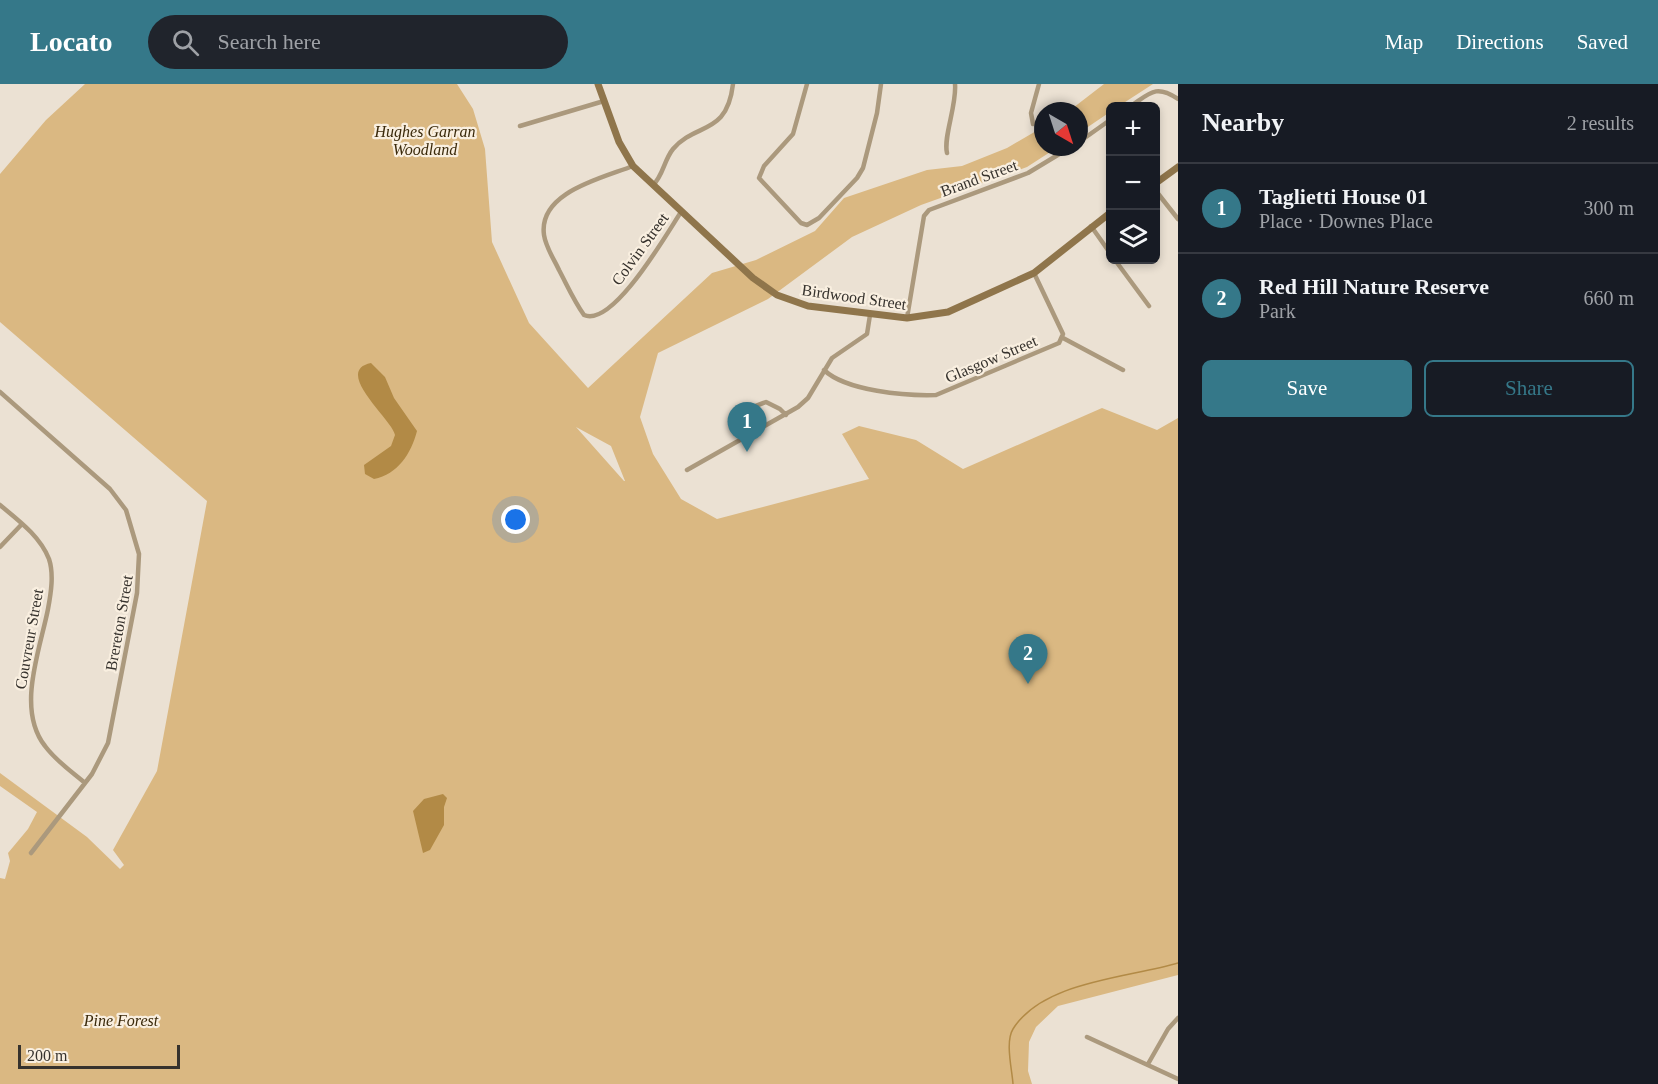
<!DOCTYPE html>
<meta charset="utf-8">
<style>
:root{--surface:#171b24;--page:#20242c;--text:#f1f3f6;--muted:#9ea1a6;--line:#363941;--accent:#357889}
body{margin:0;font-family:Georgia,serif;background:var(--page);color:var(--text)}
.controls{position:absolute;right:18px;top:18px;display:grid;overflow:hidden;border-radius:9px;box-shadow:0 3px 9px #0003}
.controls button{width:54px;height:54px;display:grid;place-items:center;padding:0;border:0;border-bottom:2px solid var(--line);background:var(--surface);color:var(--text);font:30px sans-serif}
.compass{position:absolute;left:1034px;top:18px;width:54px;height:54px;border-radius:50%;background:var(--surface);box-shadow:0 3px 9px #0003;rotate:141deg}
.scale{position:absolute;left:18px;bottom:15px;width:162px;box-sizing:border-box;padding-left:6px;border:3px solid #36322d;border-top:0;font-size:16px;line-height:21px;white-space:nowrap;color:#36322d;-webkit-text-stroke:4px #f9efe0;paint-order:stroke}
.you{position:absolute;left:516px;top:436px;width:21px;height:21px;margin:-15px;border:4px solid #fff;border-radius:50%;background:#1a73e8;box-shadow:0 0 0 9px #1a73e833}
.badge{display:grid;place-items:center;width:39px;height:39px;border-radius:50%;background:var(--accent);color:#fff;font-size:20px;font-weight:700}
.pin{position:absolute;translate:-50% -50px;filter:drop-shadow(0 2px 3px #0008)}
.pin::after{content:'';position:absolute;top:32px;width:21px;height:18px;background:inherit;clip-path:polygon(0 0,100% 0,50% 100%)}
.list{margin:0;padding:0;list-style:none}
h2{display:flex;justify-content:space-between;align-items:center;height:78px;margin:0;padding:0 24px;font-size:26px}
h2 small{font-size:20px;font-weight:400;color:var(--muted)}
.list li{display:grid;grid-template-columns:39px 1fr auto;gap:18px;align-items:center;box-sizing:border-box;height:90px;padding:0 24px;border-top:2px solid var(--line)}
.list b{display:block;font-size:22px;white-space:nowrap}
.list p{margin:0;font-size:20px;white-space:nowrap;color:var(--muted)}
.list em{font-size:20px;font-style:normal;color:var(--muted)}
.actions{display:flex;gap:12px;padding:18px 24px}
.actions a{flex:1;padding:14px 0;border:2px solid var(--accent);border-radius:9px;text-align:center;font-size:21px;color:var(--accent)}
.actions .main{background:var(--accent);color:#fff}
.icon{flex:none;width:33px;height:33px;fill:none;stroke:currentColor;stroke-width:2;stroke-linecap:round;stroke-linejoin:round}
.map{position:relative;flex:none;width:1178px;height:1000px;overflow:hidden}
header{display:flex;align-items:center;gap:36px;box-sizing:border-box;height:84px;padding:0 30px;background:var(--accent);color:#fff}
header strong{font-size:28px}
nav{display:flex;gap:33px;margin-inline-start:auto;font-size:21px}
.search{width:420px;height:54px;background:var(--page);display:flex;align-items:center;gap:15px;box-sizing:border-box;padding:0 21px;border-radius:33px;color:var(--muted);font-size:22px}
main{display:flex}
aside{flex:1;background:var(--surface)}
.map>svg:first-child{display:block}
.green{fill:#dab882;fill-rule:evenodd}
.water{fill:#b28a46}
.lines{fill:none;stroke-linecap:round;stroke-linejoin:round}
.stream{stroke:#b28a46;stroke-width:1.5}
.street{stroke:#ab997d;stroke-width:4.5}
.secondary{stroke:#8f754b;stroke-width:7}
.labels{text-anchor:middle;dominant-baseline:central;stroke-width:4.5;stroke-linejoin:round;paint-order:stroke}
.park-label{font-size:16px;font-style:italic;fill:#3a290a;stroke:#f9efe0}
.street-label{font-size:16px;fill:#36322d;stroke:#f9efe0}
</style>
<header>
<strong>Locato</strong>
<div class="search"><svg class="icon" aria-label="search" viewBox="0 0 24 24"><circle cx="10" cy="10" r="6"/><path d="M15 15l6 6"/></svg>Search here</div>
<nav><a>Map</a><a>Directions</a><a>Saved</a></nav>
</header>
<main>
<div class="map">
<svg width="1178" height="1000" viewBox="0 0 1178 1000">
<rect width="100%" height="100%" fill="#ebe1d3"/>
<path class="green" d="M85,0h372l16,25 12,40 7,93 37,81 59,65 124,-115 44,-13 59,-29 29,-33 83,-28 35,-4 45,-18 36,-21v20h15l-31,20 -106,38 -69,32 -84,62 -110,54 -18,64 13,37 28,45 36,20 152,-40 -27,-45 17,-8 57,14 47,29 139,-61 55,22 21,-12v557l-120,31 -22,21 -7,15 -1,29 4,13h-1032v-206l5,1 5,-18 -2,-8 20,-24 9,-17 -37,-26v-13l87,64 33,32 4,-4 -11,-15 44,-79 50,-270 -207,-179v-148l46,-54zM576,343l35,19 14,35h-1z
M1104,0h49l-34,22h-9v6l-31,21v-22h-10z"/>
<path class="water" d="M371,279l14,14 9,21 23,33c-6,23 -19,43 -43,48l-9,-5 -1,-9 27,-19 4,-11c-2,-15 -63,-64 -24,-72z
M443,710l4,4 -3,9v18l-14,25 -7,3 -10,-42 11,-12z"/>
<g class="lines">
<path class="stream" d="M1013,1000c-1,-15 -8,-42 0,-55 30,-48 115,-51 165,-66"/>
<path class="street" d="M807,0l-14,50 -29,32 -5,12 42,45 6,2 12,-7 38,-40 6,-10 14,-55 4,-29
M1131,22c19,-13 25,-22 47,-7
M1033,40l-2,-11 8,-29
M520,42l84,-25
M1079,58l31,-22
M947,69c-4,-16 10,-48 8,-69
M633,82c-30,12 -95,26 -89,69 2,13 10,24 15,35 8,15 15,31 25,45 29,13 83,-82 97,-103
M653,101c10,-9 11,-25 20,-36 23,-27 54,-13 60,-65
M1156,107l22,28
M1091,142l19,27
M1115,176l34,46
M907,234l17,-102 5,-6 99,-37 43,-26
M1063,254l60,32
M824,286c22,21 82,26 112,25l123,-52 4,-9 -29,-61
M0,308l110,97 16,21 13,44 -2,39 -29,150 -16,31 -61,79
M743,356l-1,-16 8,-16 16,-6 14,7 6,6
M687,386l111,-63 10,-9 24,-40 35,-24 3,-19
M0,421c18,15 40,31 49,54 5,15 2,34 -1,50 -8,41 -32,100 -3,137 11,15 27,26 40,37
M0,463l22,-23
M1087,953l91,42
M1148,980l20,-35 10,-11"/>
<path class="secondary" d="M598,0l21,58 14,24 120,112 24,17 31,11 99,12 41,-6 86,-39 76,-60
M1156,99l22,-16"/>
</g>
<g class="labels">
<g class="park-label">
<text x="425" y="47">Hughes Garran<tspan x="425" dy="18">Woodland</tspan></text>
<text x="121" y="936">Pine Forest</text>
</g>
<g class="street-label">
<text transform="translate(979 94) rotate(-20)">Brand Street</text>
<text transform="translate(640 165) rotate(-54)">Colvin Street</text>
<text transform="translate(854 213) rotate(8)">Birdwood Street</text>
<text transform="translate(991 275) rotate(-23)">Glasgow Street</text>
<text transform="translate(119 539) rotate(-80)">Brereton Street</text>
<text transform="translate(29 555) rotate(-80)">Couvreur Street</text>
</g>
</g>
</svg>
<div class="controls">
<button>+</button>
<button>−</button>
<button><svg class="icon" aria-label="layers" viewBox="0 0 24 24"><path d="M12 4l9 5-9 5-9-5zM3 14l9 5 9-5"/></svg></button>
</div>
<svg class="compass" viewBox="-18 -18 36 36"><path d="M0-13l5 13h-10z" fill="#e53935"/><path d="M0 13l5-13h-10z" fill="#9ea1a6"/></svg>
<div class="scale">200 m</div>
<div class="you"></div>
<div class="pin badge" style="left:747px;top:368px">1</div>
<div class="pin badge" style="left:1028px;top:600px">2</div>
</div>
<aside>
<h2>Nearby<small>2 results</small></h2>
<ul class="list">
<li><span class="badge">1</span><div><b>Taglietti House 01</b><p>Place · Downes Place</p></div><em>300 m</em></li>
<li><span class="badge">2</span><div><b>Red Hill Nature Reserve</b><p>Park</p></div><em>660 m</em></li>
</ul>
<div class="actions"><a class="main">Save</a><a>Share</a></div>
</aside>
</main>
